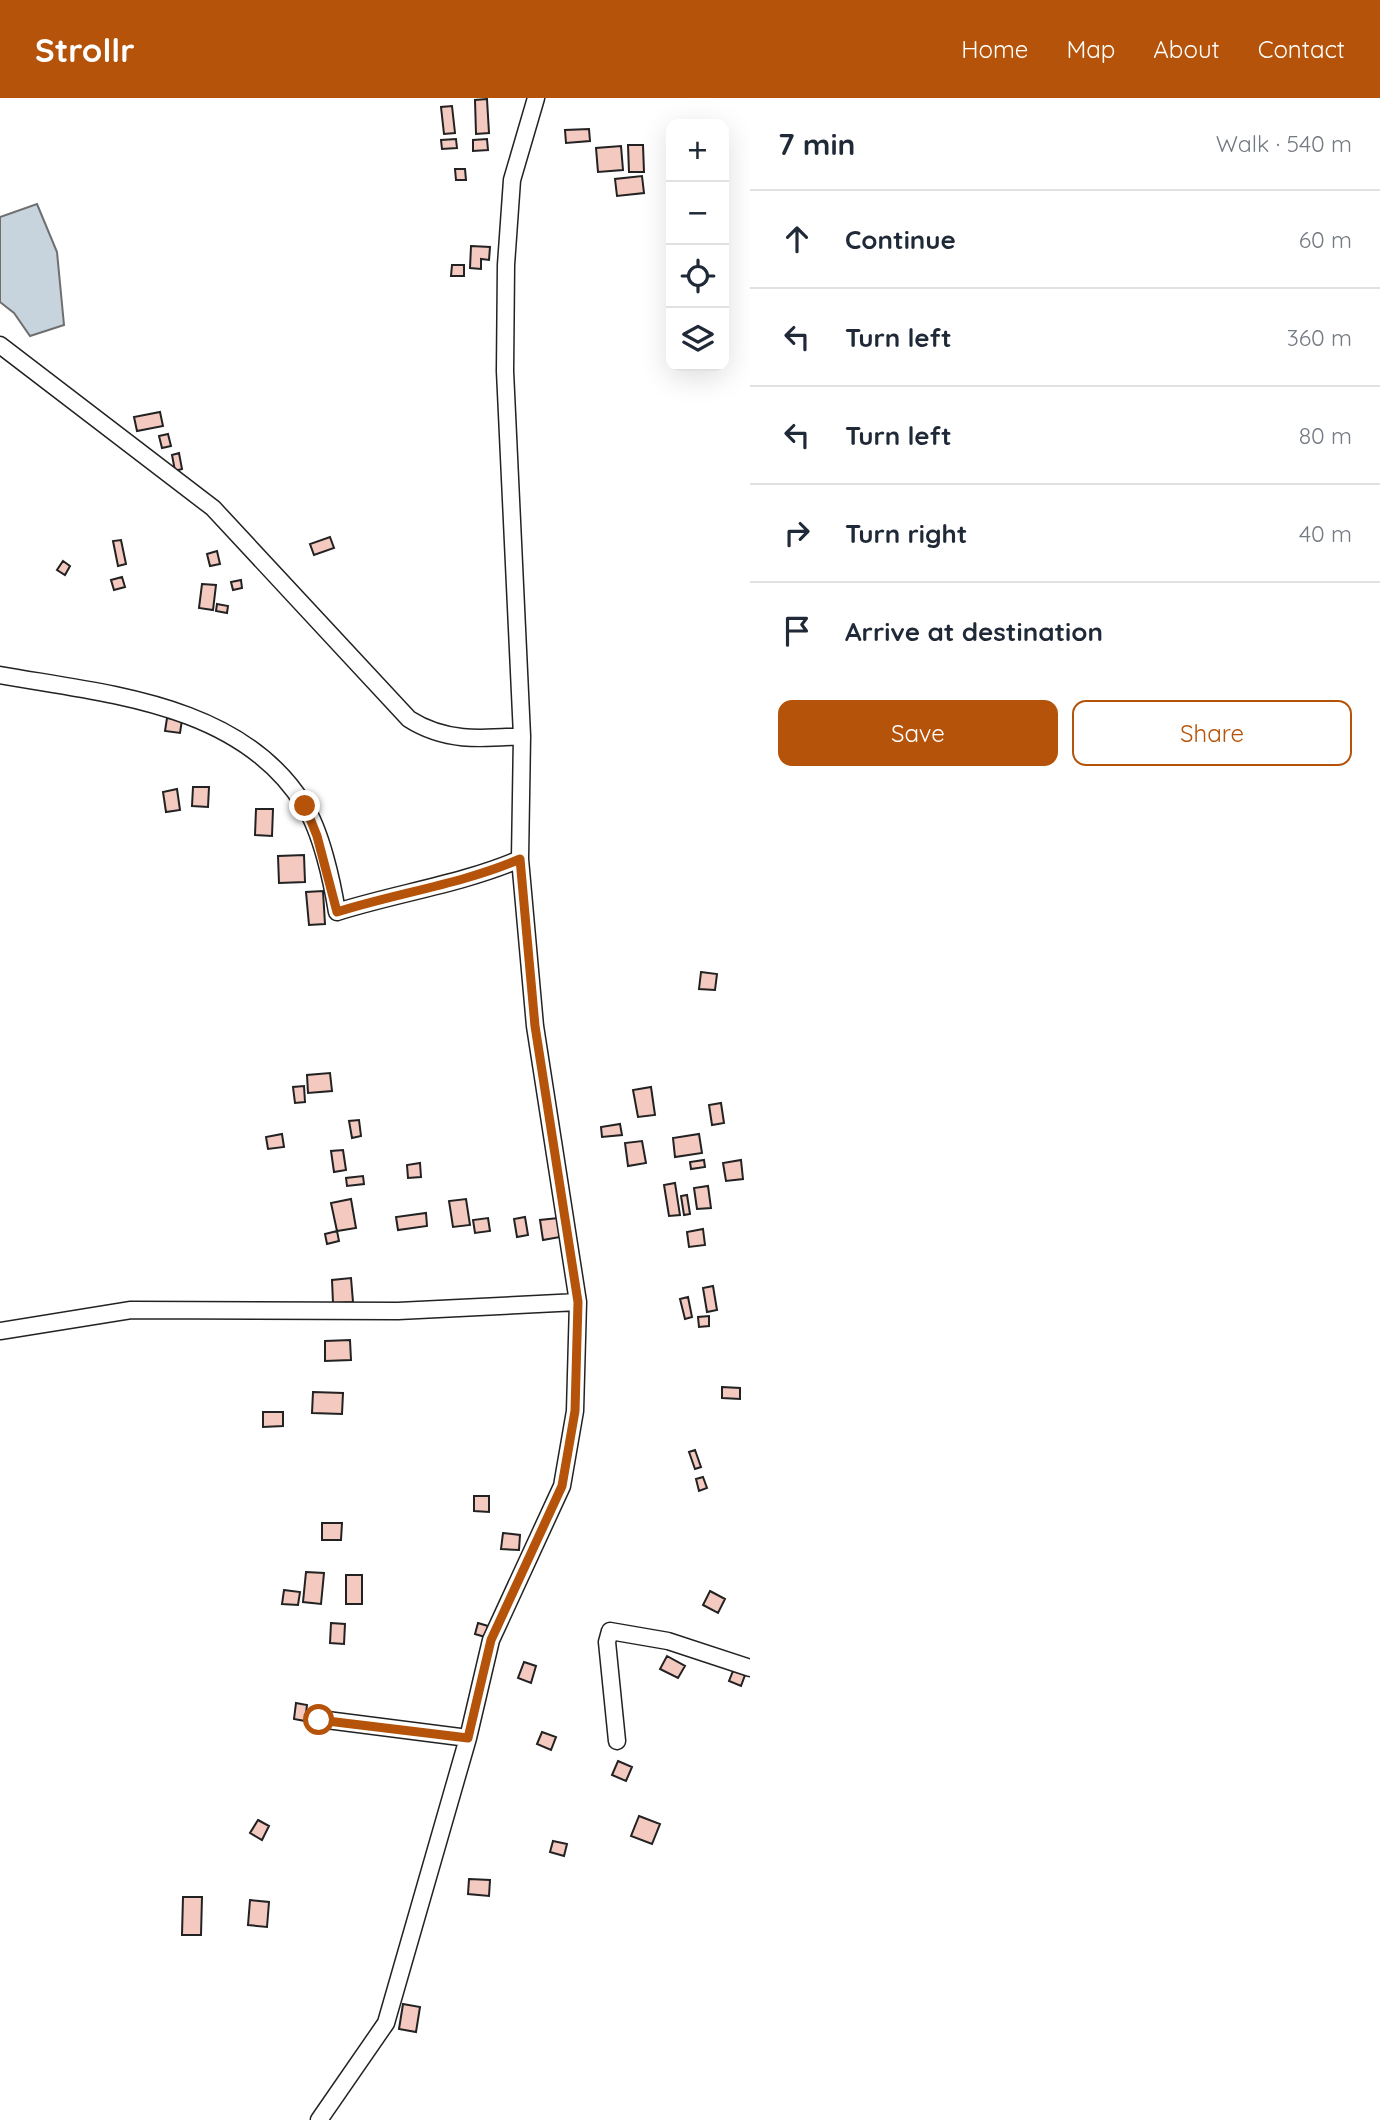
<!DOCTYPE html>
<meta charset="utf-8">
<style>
:root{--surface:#fff;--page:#f2f2f3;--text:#1f2937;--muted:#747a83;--line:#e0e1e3;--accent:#b45309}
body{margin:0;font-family:Quicksand,sans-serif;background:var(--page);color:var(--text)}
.controls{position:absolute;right:21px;top:21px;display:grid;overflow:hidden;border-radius:14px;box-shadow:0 7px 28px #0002}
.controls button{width:63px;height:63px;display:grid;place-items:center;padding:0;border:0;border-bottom:2px solid var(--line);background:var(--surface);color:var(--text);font:35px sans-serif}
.stop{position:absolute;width:21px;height:21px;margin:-16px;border:5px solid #b45309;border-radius:50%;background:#fff}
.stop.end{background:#b45309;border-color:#fff;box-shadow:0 2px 7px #0008}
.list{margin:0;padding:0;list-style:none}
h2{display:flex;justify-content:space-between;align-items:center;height:91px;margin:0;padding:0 28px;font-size:30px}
h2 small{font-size:23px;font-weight:400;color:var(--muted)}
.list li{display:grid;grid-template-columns:46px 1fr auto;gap:21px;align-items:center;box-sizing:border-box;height:98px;padding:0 28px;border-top:2px solid var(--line)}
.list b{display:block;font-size:26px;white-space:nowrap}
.list em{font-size:23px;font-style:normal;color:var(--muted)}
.actions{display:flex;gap:14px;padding:21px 28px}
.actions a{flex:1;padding:16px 0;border:2px solid var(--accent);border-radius:14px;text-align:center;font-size:24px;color:var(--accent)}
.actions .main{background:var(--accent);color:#fff}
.icon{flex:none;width:38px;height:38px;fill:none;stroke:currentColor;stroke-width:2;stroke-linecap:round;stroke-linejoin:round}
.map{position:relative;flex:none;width:750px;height:2022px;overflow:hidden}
header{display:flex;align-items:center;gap:42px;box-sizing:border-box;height:98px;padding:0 35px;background:var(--accent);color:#fff}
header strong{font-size:33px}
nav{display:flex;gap:38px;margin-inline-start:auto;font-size:24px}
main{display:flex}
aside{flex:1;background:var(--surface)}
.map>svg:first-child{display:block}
.water{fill:#c7d3dd;stroke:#6f6f6f;stroke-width:2}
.building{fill:#f3c9c0;stroke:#222;stroke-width:2}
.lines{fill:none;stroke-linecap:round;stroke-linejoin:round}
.minor-casing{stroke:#222;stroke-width:19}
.minor{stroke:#fff;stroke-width:16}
.route{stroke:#b45309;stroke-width:9}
</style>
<header>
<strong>Strollr</strong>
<nav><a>Home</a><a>Map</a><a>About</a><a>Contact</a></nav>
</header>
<main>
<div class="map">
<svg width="750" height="2022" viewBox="0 0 750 2022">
<rect width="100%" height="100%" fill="#fff"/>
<path class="water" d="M37,106l20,48 7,73 -34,11 -16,-23 -14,-11v-85z"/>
<path class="building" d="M487,1l2,34 -13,1 -1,-34z
M452,8l3,27 -11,1 -3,-27z
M589,31l1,12 -24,2 -1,-13z
M456,41l1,9 -15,1 -1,-9z
M487,41l1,11 -15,1v-11z
M628,47h15l1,27h-15z
M621,48l2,24 -25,2 -2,-24z
M455,71h10l1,11h-10z
M642,78l2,17 -27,3 -2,-17z
M471,148l19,1 -1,13 -8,-1v10l-11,-1z
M452,167h12v11h-13z
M160,314l3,14 -26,5 -3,-14z
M168,336l3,12 -9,2 -3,-12z
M179,355l3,16 -7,2 -3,-16z
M330,439l4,11 -20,7 -4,-11z
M121,442l5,24 -8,2 -5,-25z
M217,453l3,13 -10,2 -3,-12z
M63,463l7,5 -5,9 -8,-5z
M122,479l3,10 -11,3 -3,-10z
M241,482l1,8 -9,2 -2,-8z
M202,486l14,1 -3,25 -14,-2z
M217,506l11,2 -1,7 -11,-2z
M167,620l15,2 -2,13 -15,-2z
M193,689h16l-1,20 -16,-1z
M177,691l3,21 -14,2 -3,-20z
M256,711h17l-1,27 -17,-1z
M304,757l1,27 -26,1 -1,-27z
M323,793l2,33 -16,1 -3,-33z
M701,874l16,2 -2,16 -16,-1z
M330,975l2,18 -24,2 -1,-18z
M304,988l1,16 -10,1 -2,-16z
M651,989l4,28 -17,2 -5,-27z
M721,1005l3,20 -12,2 -3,-20z
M359,1022l2,16 -9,2 -3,-17z
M620,1026l2,11 -20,2 -1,-10z
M282,1036l2,13 -16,2 -2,-12z
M699,1036l3,19 -27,4 -2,-19z
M642,1043l4,22 -18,3 -3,-23z
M343,1052l3,20 -12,2 -3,-21z
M704,1062l1,7 -14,2 -1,-7z
M741,1062l2,19 -17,2 -3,-18z
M420,1065l1,14 -13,1 -1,-13z
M363,1078l1,8 -17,2 -1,-8z
M675,1085l5,32 -11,1 -5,-31z
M708,1088l3,22 -14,1 -3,-21z
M687,1097l3,19 -6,1 -3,-19z
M351,1101l5,29 -19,3 -6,-28z
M466,1101l4,26 -17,2 -4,-26z
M426,1115l1,13 -29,4 -2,-13z
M525,1119l3,18 -11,2 -3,-18z
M488,1120l2,13 -15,2 -2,-13z
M558,1120l2,19 -17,3 -3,-20z
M703,1131l2,16 -16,2 -2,-15z
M337,1133l2,10 -12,3 -2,-10z
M351,1180l2,24 -20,1 -1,-23z
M713,1188l4,24 -10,2 -4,-24z
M688,1199l4,20 -7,2 -5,-20z
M709,1218v10l-10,1 -1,-10z
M350,1242l1,20 -26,1v-20z
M722,1289l18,1v11l-18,-1z
M313,1294l30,1 -1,21 -30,-1z
M263,1314h20v14l-20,1z
M695,1352l6,17 -6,2 -6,-17z
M703,1379l4,11 -8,3 -3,-12z
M474,1398h15v16l-15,-1z
M322,1425h20l-1,17h-19z
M503,1435l17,2 -1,15 -18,-1z
M306,1474l18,1 -3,31 -18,-2z
M346,1477h16v29h-16z
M284,1492l16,2 -2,13 -16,-1z
M710,1493l15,8 -7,14 -15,-8z
M331,1525l14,1 -1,20 -14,-1z
M478,1525l10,3 -3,11 -10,-3z
M667,1558l18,10 -7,12 -18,-9z
M524,1564l12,4 -5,17 -13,-5z
M733,1573l12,4 -4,11 -12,-5z
M296,1605l11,2 -2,16 -11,-2z
M542,1634l14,5 -5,13 -14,-6z
M618,1663l14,6 -6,14 -14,-6z
M639,1718l21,8 -8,20 -21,-8z
M258,1722l11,6 -7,14 -12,-7z
M553,1743l14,3 -3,12 -14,-4z
M469,1781l21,1 -1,16 -21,-2z
M183,1799h19l-1,38h-19z
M250,1802l19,2 -2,25 -19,-2z
M403,1906l17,3 -4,25 -17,-3z"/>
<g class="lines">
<defs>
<path id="minor" d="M0,247l213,163 196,211c36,23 72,20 113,17
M0,577c106,19 241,28 304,130 17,26 28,76 33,107 60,-19 125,-28 183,-53
M0,1233l131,-21 267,1 180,-9
M319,1621l149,19
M617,1643l-10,-99 3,-11 58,10 82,27
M319,2022l67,-97 82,-285 23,-98 71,-154 13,-75 3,-109 -43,-276 -15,-167 2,-123 -17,-365 1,-106 6,-85 24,-82"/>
</defs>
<use href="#minor" class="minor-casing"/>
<use href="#minor" class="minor"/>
</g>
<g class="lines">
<path class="route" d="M305,708l12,30 20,76c60,-19 125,-28 183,-53l15,167 43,276 -3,109 -13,75 -71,154 -23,98 -149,-18"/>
</g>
</svg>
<div class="controls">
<button>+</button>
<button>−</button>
<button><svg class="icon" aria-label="locate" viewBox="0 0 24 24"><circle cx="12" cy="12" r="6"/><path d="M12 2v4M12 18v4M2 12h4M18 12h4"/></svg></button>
<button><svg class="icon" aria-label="layers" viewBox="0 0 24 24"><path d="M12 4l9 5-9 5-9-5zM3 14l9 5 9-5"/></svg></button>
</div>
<div class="stop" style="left:319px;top:1622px"></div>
<div class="stop end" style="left:305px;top:708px"></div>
</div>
<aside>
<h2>7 min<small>Walk · 540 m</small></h2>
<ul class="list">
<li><svg class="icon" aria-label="ahead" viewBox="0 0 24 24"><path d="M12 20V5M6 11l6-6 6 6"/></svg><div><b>Continue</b></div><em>60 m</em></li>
<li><svg class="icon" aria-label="left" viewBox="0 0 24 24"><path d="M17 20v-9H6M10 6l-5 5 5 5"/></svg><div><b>Turn left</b></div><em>360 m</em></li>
<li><svg class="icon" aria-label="left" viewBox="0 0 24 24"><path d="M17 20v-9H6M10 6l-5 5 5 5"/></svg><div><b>Turn left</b></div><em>80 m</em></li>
<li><svg class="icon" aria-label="right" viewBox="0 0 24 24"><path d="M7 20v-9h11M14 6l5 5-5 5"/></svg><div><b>Turn right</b></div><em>40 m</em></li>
<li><svg class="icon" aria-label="arrive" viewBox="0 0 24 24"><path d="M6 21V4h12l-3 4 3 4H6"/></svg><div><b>Arrive at destination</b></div></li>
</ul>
<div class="actions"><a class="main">Save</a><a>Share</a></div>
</aside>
</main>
